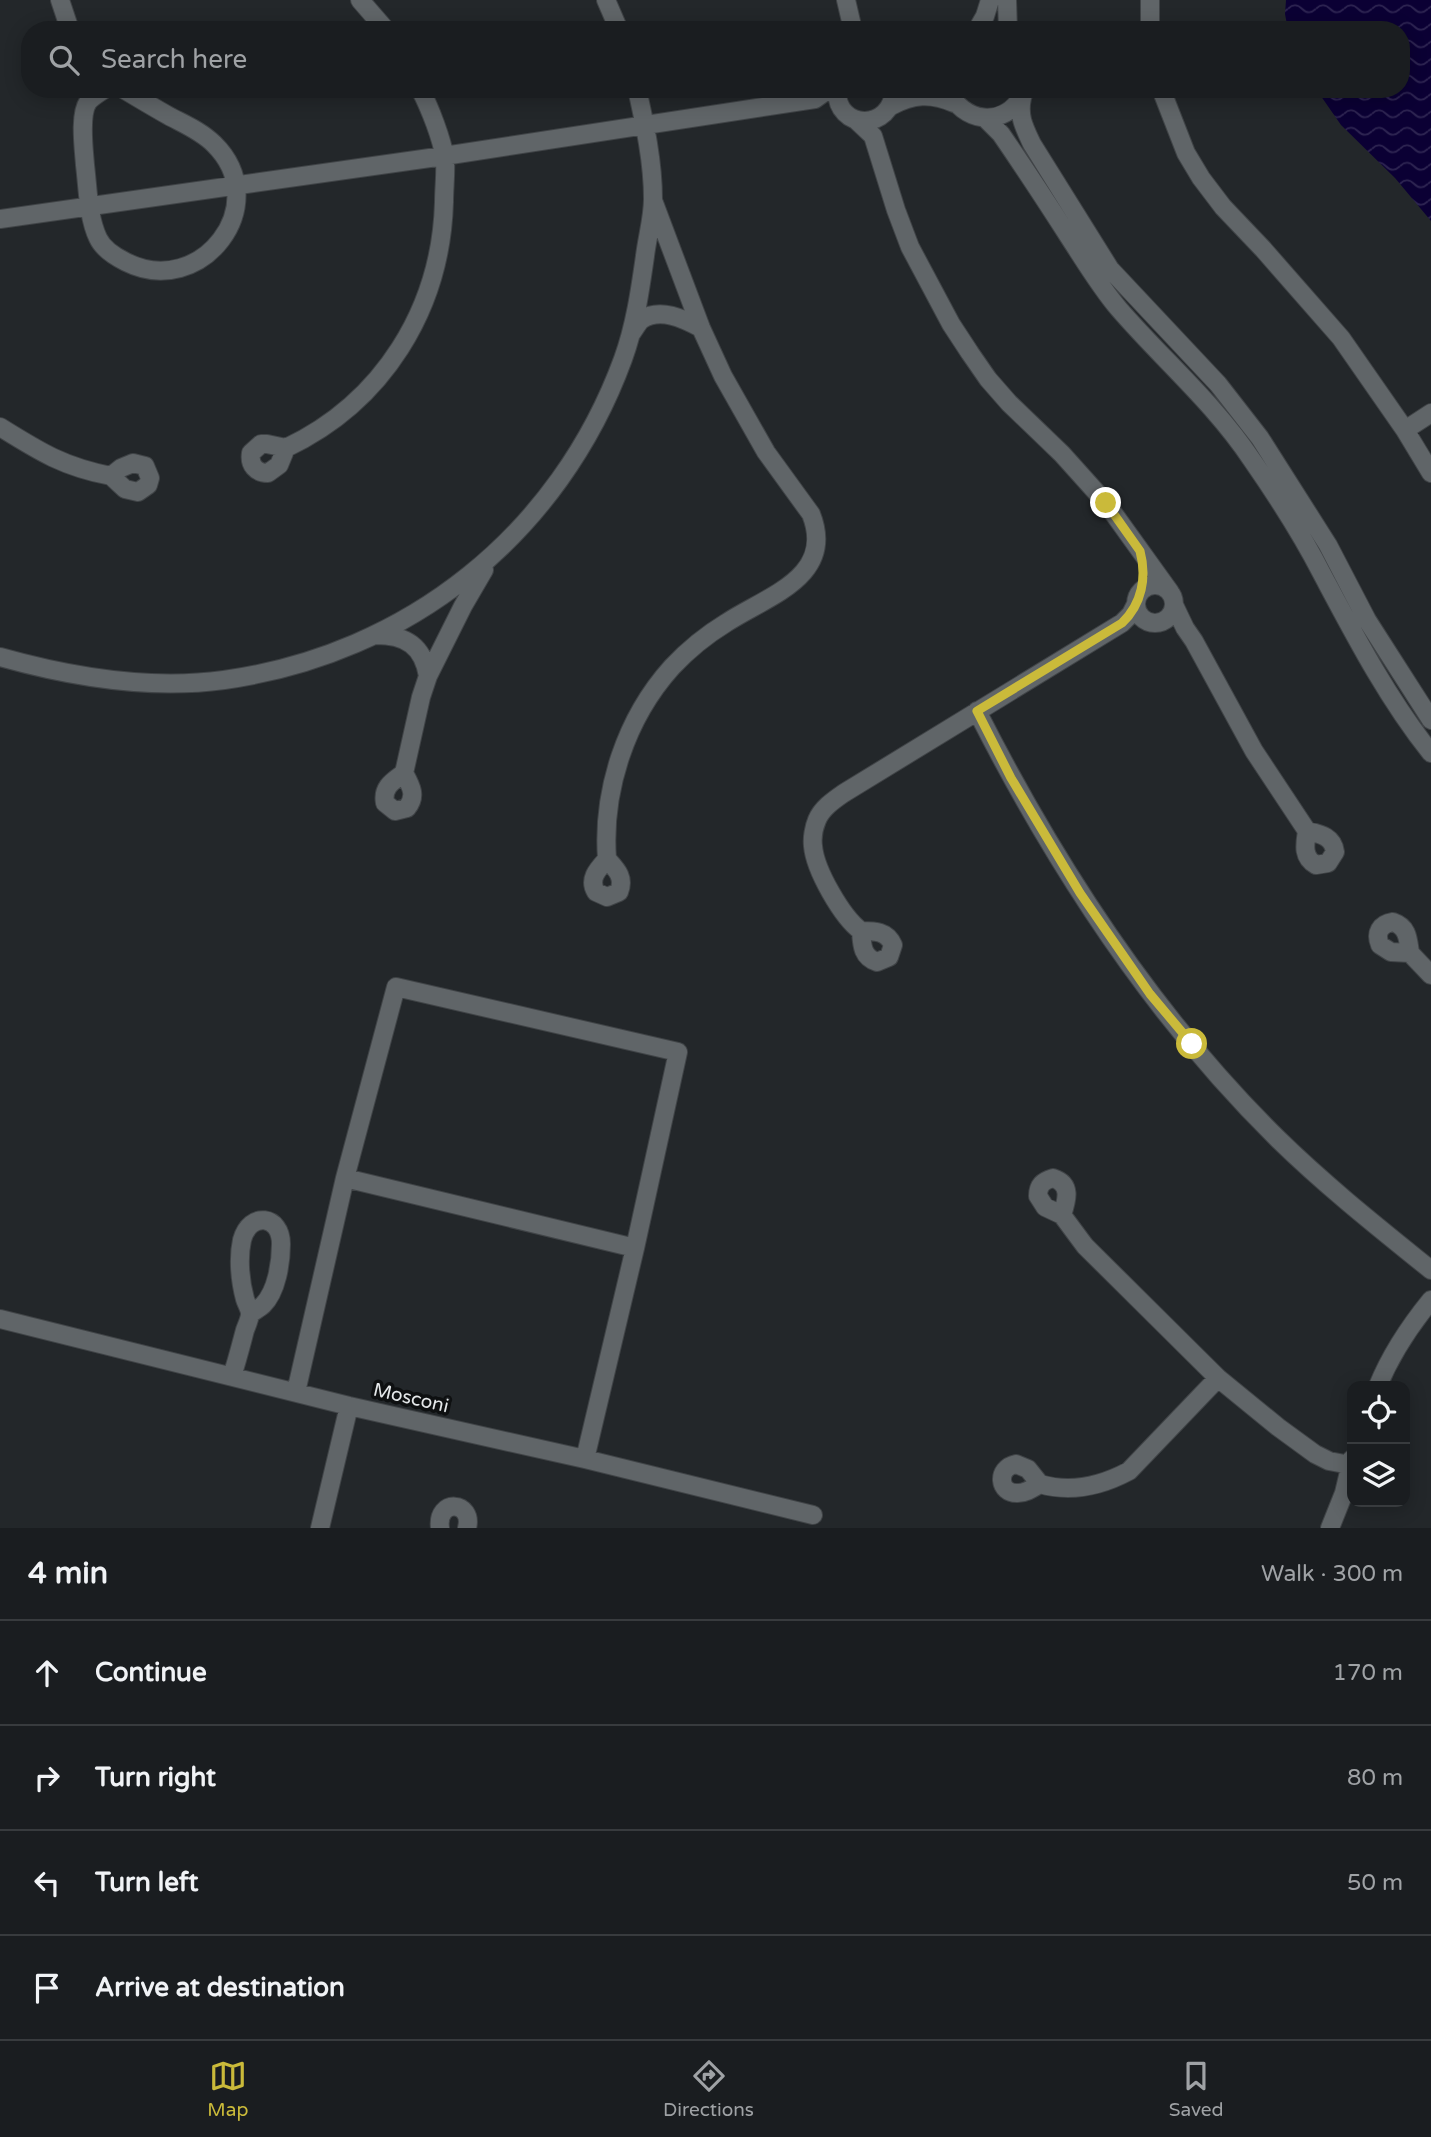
<!DOCTYPE html>
<meta charset="utf-8">
<style>
:root{--surface:#1a1d20;--page:#232629;--text:#f1f3f6;--muted:#9fa2a5;--line:#383b3e;--accent:#caba3a}
body{margin:0;font-family:"Varela Round",sans-serif;background:var(--page);color:var(--text)}
.controls{position:absolute;right:21px;bottom:21px;display:grid;overflow:hidden;border-radius:14px;box-shadow:0 4px 18px #0003}
.controls button{width:63px;height:63px;display:grid;place-items:center;padding:0;border:0;border-bottom:2px solid var(--line);background:var(--surface);color:var(--text);font:35px sans-serif}
.stop{position:absolute;width:21px;height:21px;margin:-16px;border:5px solid #caba3a;border-radius:50%;background:#fff}
.stop.end{background:#caba3a;border-color:#fff;box-shadow:0 2px 7px #0008}
.list{margin:0;padding:0;list-style:none}
h2{display:flex;justify-content:space-between;align-items:center;height:91px;margin:0;padding:0 28px;font-size:30px}
h2 small{font-size:23px;font-weight:400;color:var(--muted)}
.list li{display:grid;grid-template-columns:46px 1fr auto;gap:21px;align-items:center;box-sizing:border-box;height:105px;padding:0 28px;border-top:2px solid var(--line)}
.list b{display:block;font-size:26px;white-space:nowrap}
.list em{font-size:23px;font-style:normal;color:var(--muted)}
.icon{flex:none;width:38px;height:38px;fill:none;stroke:currentColor;stroke-width:2;stroke-linecap:round;stroke-linejoin:round}
.map{position:relative;flex:none;width:1431px;height:1528px;overflow:hidden}
.search{position:absolute;background:var(--surface);box-shadow:0 4px 18px #0003;left:21px;right:21px;top:21px;height:77px;display:flex;align-items:center;gap:18px;box-sizing:border-box;padding:0 24px;border-radius:28px;color:var(--muted);font-size:26px}
.sheet{height:511px;background:var(--surface)}
nav{display:flex;justify-content:space-around;align-items:center;box-sizing:border-box;height:98px;border-top:2px solid var(--line);background:var(--surface);font-size:19px;color:var(--muted)}
nav a{display:grid;justify-items:center;gap:4px}
nav .on{color:var(--accent)}
.map>svg:first-child{display:block}
.water{fill:url(#water-waves)}
.lines{fill:none;stroke-linecap:round;stroke-linejoin:round}
.minor-casing{stroke:#404447;stroke-width:20}
.minor{stroke:#606568;stroke-width:18}
.route{stroke:#caba3a;stroke-width:9}
.labels{text-anchor:middle;dominant-baseline:central;stroke-width:7;stroke-linejoin:round;paint-order:stroke}
.street-label{font-size:19px;fill:#e5e8ea;stroke:#0e1011}
</style>
<div class="map">
<svg width="1431" height="1528" viewBox="0 0 1431 1528">
<defs>
<pattern id="water-waves" width="16" height="10" patternUnits="userSpaceOnUse" patternTransform="scale(1.75)"><rect width="16" height="10" fill="#0b0034"/><path d="M0 5q4-4 8 0t8 0" fill="none" stroke="#2e2552"/></pattern>
</defs>
<rect width="100%" height="100%" fill="#23272a"/>
<path class="water" d="M1286,0h145v221l-36,-43 -54,-53 -25,-36h85v-59h-113l-3,-16z"/>
<g class="lines">
<defs>
<path id="minor" d="M60,0l10,30
M360,0l26,30
M606,0l13,30
M846,0l7,30
M1007,0l1,30
M1150,0v30
M977,30l8,-14 5,-16
M105,89c-6,4 -13,8 -17,13 -9,13 -4,48 -3,63 3,24 3,52 13,73 5,11 18,19 28,24 75,38 149,-58 88,-118 -13,-13 -30,-20 -45,-28 -16,-9 -31,-18 -46,-27
M837,89c-2,42 56,43 57,0
M947,89c16,34 56,40 76,6
M1161,89l25,64 15,25 22,29 40,42 78,89 64,92 26,43
M1022,98c-4,18 2,29 10,46l78,125 108,115 42,54 68,107 39,75 64,100
M891,106c22,-12 40,-13 63,-3
M985,118l16,16c24,35 47,70 70,106 15,23 30,48 48,69 44,51 95,94 133,151 25,36 49,73 69,112 33,62 66,126 110,181
M856,120l17,16 23,74 14,37 41,77 19,29 18,26 21,24 53,51 44,49 64,89
M0,219l444,-63 371,-57 14,-10
M631,334c3,-4 7,-11 10,-14 19,-13 43,-1 60,8
M0,427c40,25 64,40 111,49
M1405,430l26,-17
M261,444h6l19,4 -7,17 -11,8c-12,0 -19,-8 -17,-20z
M286,448c97,-46 155,-139 158,-246 0,-14 2,-29 1,-43 -3,-20 -15,-51 -25,-70
M133,463l12,3 5,12 -2,7 -10,7 -13,-3 -14,-13 10,-8z
M1136 604a19 19 0 1 1 38 0a19 19 0 1 1-38 0Z
M1174,605l11,23 9,13 60,110 53,80
M376,635c30,0 47,11 52,41
M0,657c71,20 151,33 224,23 185,-26 335,-146 399,-321 12,-33 17,-68 22,-103 2,-18 8,-38 8,-57 0,-37 -8,-74 -16,-110
M977,711c79,156 176,305 301,428 48,47 101,89 153,131
M404,773l17,-76 7,-21 35,-70 21,-36
M404,773c7,13 13,23 3,35l-12,3 -10,-8c-3,-16 8,-22 19,-30z
M1307,831c13,3 26,5 28,21l-7,11 -12,2c-14,-8 -11,-21 -9,-34z
M607,859c-5,-69 19,-141 65,-192 15,-16 36,-33 54,-44 41,-27 110,-46 85,-109l-45,-62 -43,-76 -22,-48 -47,-125
M607,859c9,10 18,18 12,33l-12,5 -11,-5c-8,-13 2,-23 11,-33z
M1393,922c15,5 15,17 17,31l-19,-1 -11,-7c-5,-12 0,-21 13,-23z
M861,931c-19,-14 -46,-61 -48,-85 -1,-8 1,-19 4,-26 5,-12 17,-20 27,-27l278,-170 9,-9 5,-10
M861,931c14,0 26,0 32,14l-4,12 -12,5c-15,-5 -15,-17 -16,-31z
M1410,953l21,22
M345,1178l290,70
M1053,1178c19,6 14,22 9,37l-17,-8 -7,-11c0,-11 5,-15 15,-18z
M1062,1215l23,31 133,132 60,49 37,27 14,7 21,4
M0,1319l349,87 236,53 228,56
M232,1376c5,-15 9,-31 13,-46 2,-5 5,-12 5,-16 0,-5 -4,-11 -5,-15 -5,-18 -7,-41 -3,-59 8,-29 39,-25 39,4 0,18 -4,47 -18,61 -3,3 -9,6 -13,9
M1378,1386c13,-32 31,-59 53,-86
M296,1392l49,-214 51,-191 282,65 -43,196 -50,211
M1016,1464l12,5 12,15c-7,4 -14,9 -22,9 -20,1 -22,-25 -2,-29z
M1040,1484c31,9 61,2 89,-13l89,-93
M320,1528l29,-122
M440,1528c-4,-30 34,-27 27,0
M1330,1528l14,-35 8,-34"/>
</defs>
<use href="#minor" class="minor-casing"/>
<use href="#minor" class="minor"/>
</g>
<g class="lines">
<path class="route" d="M1106,503l34,48c7,26 2,53 -18,72l-145,88 34,67 69,115 70,101 42,50"/>
</g>
<g class="labels">
<g class="street-label">
<text transform="translate(411 1398) rotate(13)">Mosconi</text>
</g>
</g>
</svg>
<div class="controls">
<button><svg class="icon" aria-label="locate" viewBox="0 0 24 24"><circle cx="12" cy="12" r="6"/><path d="M12 2v4M12 18v4M2 12h4M18 12h4"/></svg></button>
<button><svg class="icon" aria-label="layers" viewBox="0 0 24 24"><path d="M12 4l9 5-9 5-9-5zM3 14l9 5 9-5"/></svg></button>
</div>
<div class="stop" style="left:1192px;top:1044px"></div>
<div class="stop end" style="left:1106px;top:503px"></div>
<div class="search"><svg class="icon" aria-label="search" viewBox="0 0 24 24"><circle cx="10" cy="10" r="6"/><path d="M15 15l6 6"/></svg>Search here</div>
</div>
<section class="sheet">
<h2>4 min<small>Walk · 300 m</small></h2>
<ul class="list">
<li><svg class="icon" aria-label="ahead" viewBox="0 0 24 24"><path d="M12 20V5M6 11l6-6 6 6"/></svg><div><b>Continue</b></div><em>170 m</em></li>
<li><svg class="icon" aria-label="right" viewBox="0 0 24 24"><path d="M7 20v-9h11M14 6l5 5-5 5"/></svg><div><b>Turn right</b></div><em>80 m</em></li>
<li><svg class="icon" aria-label="left" viewBox="0 0 24 24"><path d="M17 20v-9H6M10 6l-5 5 5 5"/></svg><div><b>Turn left</b></div><em>50 m</em></li>
<li><svg class="icon" aria-label="arrive" viewBox="0 0 24 24"><path d="M6 21V4h12l-3 4 3 4H6"/></svg><div><b>Arrive at destination</b></div></li>
</ul>
</section>
<nav>
<a class="on"><svg class="icon" aria-label="map" viewBox="0 0 24 24"><path d="M3 6l6-2 6 2 6-2v14l-6 2-6-2-6 2zM9 4v14M15 6v14"/></svg>Map</a>
<a><svg class="icon" aria-label="directions" viewBox="0 0 24 24"><path d="M12 3l9 9-9 9-9-9zM9 14v-3h6M13 9l2 2-2 2"/></svg>Directions</a>
<a><svg class="icon" aria-label="saved" viewBox="0 0 24 24"><path d="M7 4h10v16l-5-4-5 4z"/></svg>Saved</a>
</nav>
